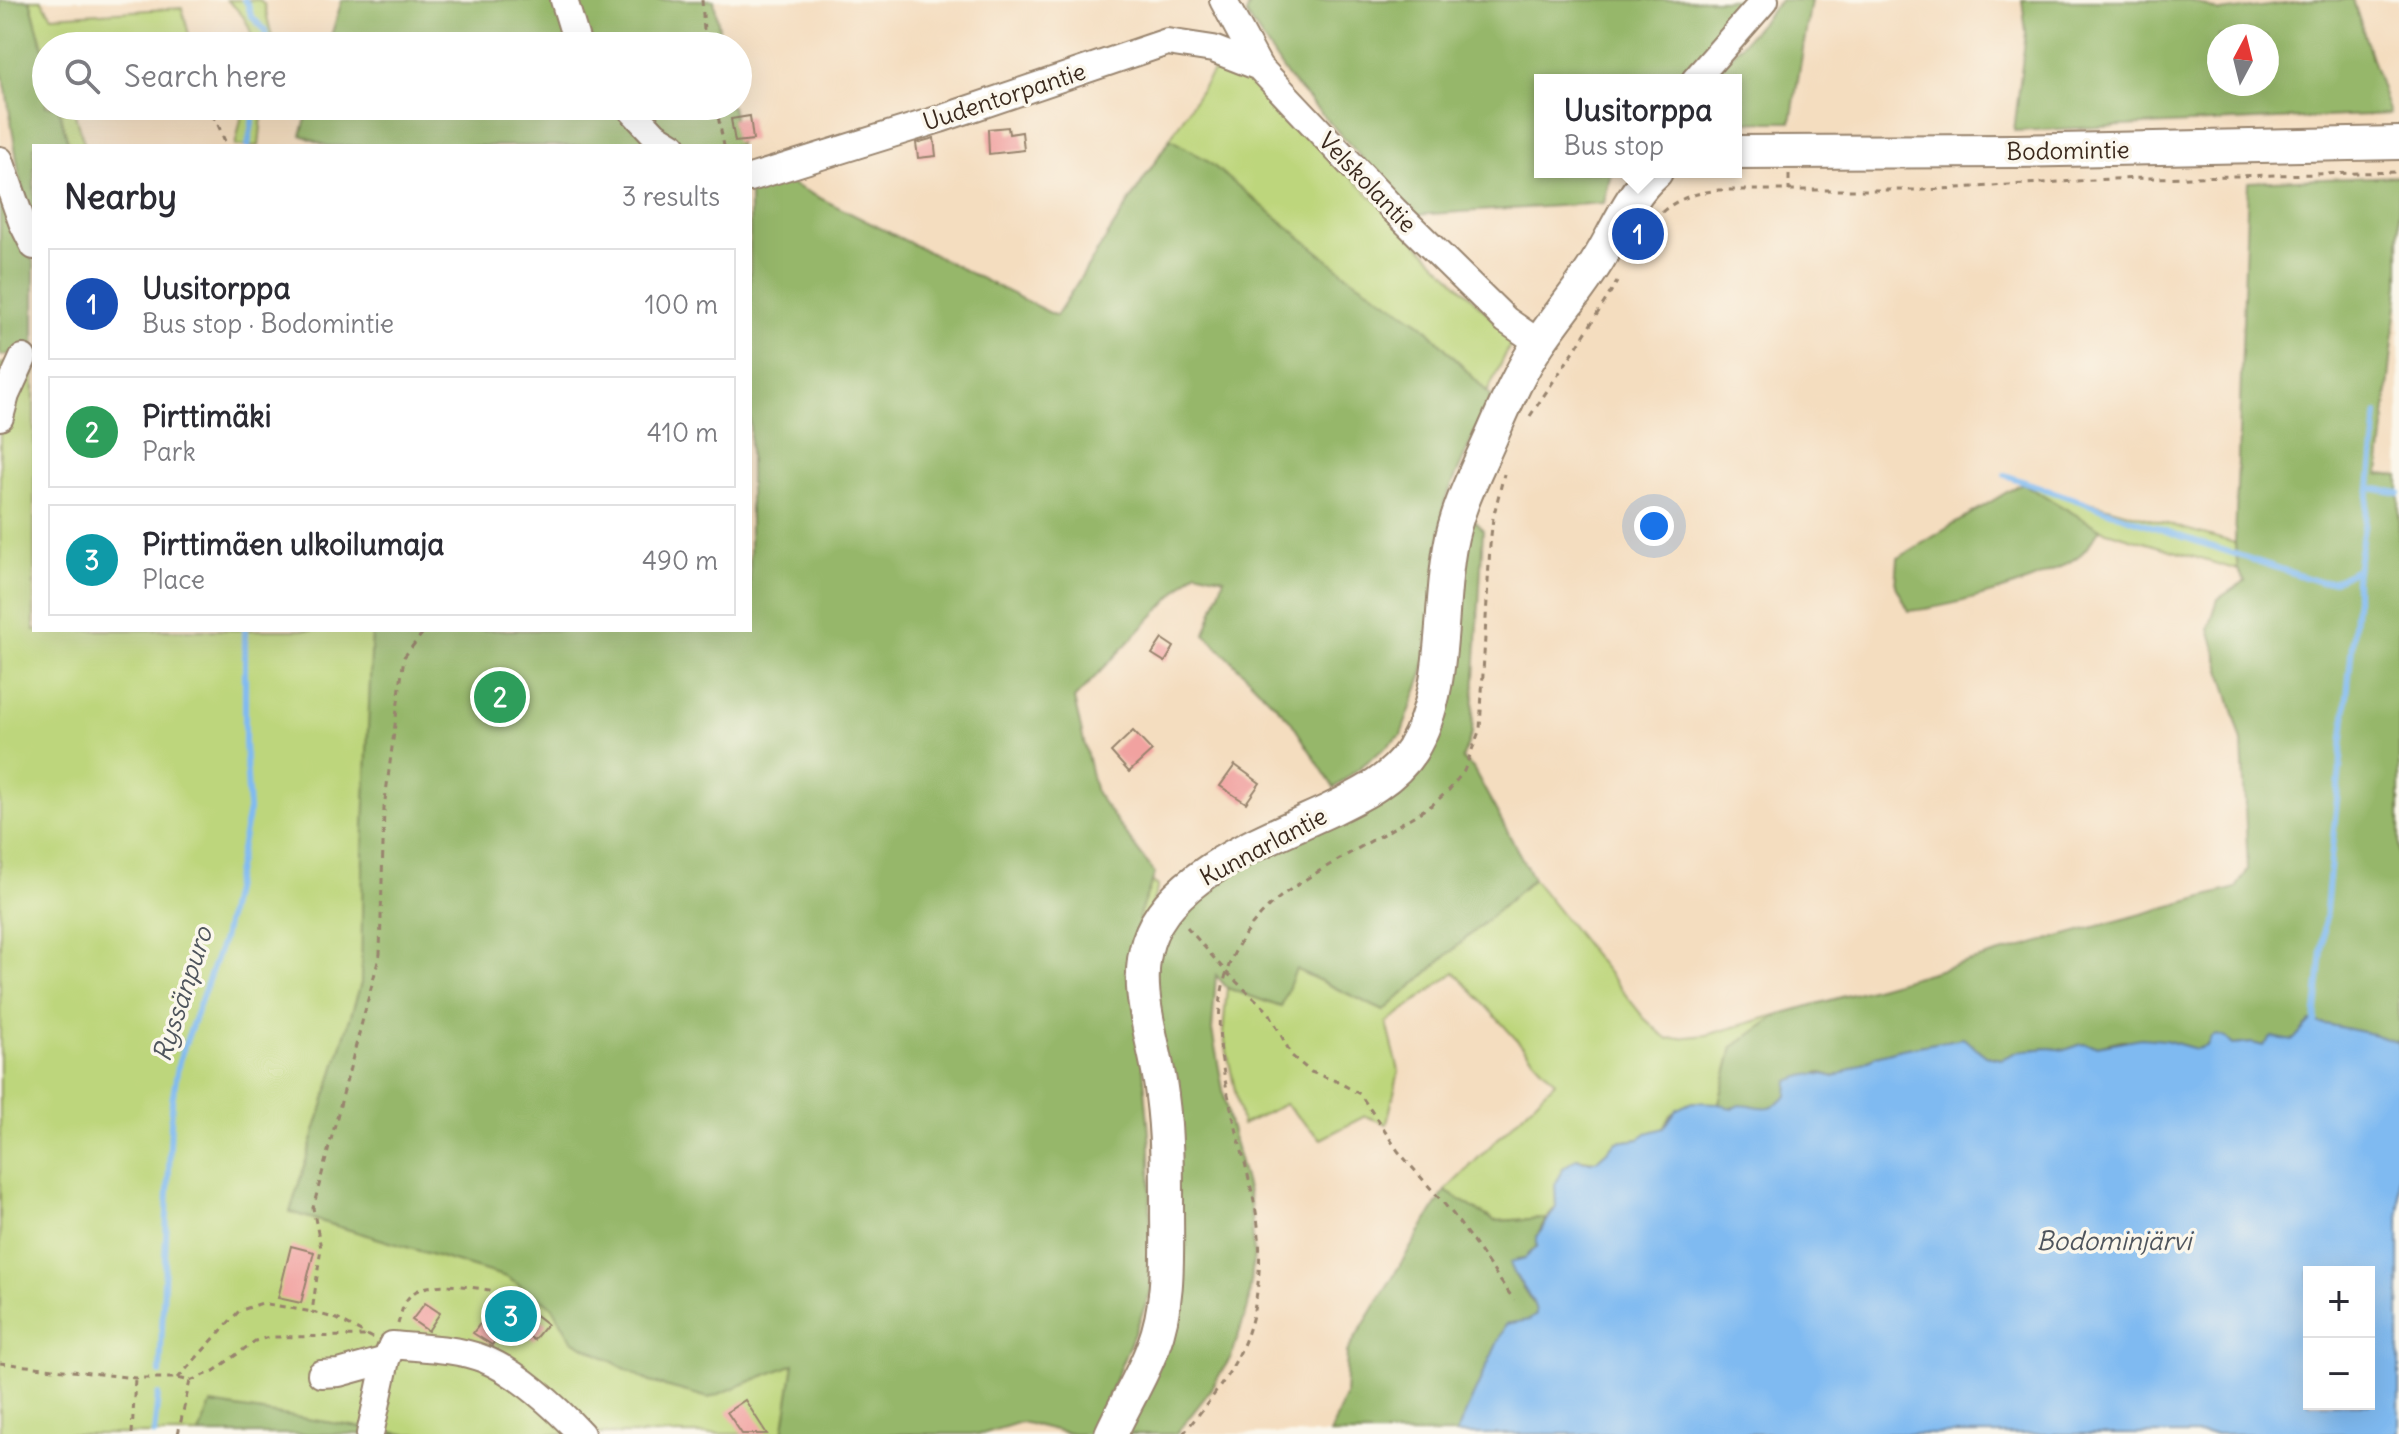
<!DOCTYPE html>
<meta charset="utf-8">
<style>
:root{--surface:#fff;--page:#f2f2f3;--text:#2b2b33;--muted:#7c7c81;--line:#e1e1e2;--accent:#1a73e8}
body{margin:0;font-family:Delius,sans-serif;background:var(--page);color:var(--text)}
.controls{position:absolute;right:24px;bottom:24px;display:grid;overflow:hidden;border-radius:0px;box-shadow:0 8px 32px #0002}
.controls button{width:72px;height:72px;display:grid;place-items:center;padding:0;border:0;border-bottom:2px solid var(--line);background:var(--surface);color:var(--text);font:40px sans-serif}
.compass{position:absolute;left:2207px;top:24px;width:72px;height:72px;border-radius:50%;background:var(--surface);box-shadow:0 8px 32px #0002;rotate:7deg}
.you{position:absolute;left:1654px;top:526px;width:28px;height:28px;margin:-20px;border:6px solid #fff;border-radius:50%;background:#1a73e8;box-shadow:0 0 0 12px #1a73e833}
.badge{display:grid;place-items:center;width:52px;height:52px;border-radius:50%;background:var(--accent);color:#fff;font-size:26px;font-weight:700}
.pin{position:absolute;translate:-50% -50%;border:4px solid #fff;box-shadow:0 2px 8px #0006}
.popup{position:absolute;left:1534px;top:74px;width:208px;height:104px;box-sizing:border-box;display:grid;place-content:center;border-radius:0px;background:var(--surface);filter:drop-shadow(0 2px 6px #0005);font-size:26px;white-space:nowrap;color:var(--muted)}
.popup b{font-size:30px;color:var(--text)}
.popup::after{content:'';position:absolute;left:50%;top:100%;margin-left:-16px;border:16px solid transparent;border-top-color:var(--surface)}
.list{margin:0;padding:0;list-style:none}
h2{display:flex;justify-content:space-between;align-items:center;height:104px;margin:0;padding:0 32px;font-size:34px}
h2 small{font-size:26px;font-weight:400;color:var(--muted)}
.list li{display:grid;grid-template-columns:52px 1fr auto;gap:24px;align-items:center;box-sizing:border-box;height:112px;margin:0 16px 16px;padding:0 16px;border:2px solid var(--line);border-radius:0px}
.list b{display:block;font-size:30px;white-space:nowrap}
.list p{margin:0;font-size:26px;white-space:nowrap;color:var(--muted)}
.list em{font-size:26px;font-style:normal;color:var(--muted)}
.icon{flex:none;width:44px;height:44px;fill:none;stroke:currentColor;stroke-width:2;stroke-linecap:round;stroke-linejoin:round}
.map{position:relative;flex:none;width:2399px;height:1434px;overflow:hidden}
.search{position:absolute;background:var(--surface);box-shadow:0 8px 32px #0002;left:32px;top:32px;width:720px;height:88px;display:flex;align-items:center;gap:20px;box-sizing:border-box;padding:0 28px;border-radius:44px;color:var(--muted);font-size:30px}
.panel{position:absolute;background:var(--surface);box-shadow:0 8px 32px #0002;left:32px;top:144px;width:720px;height:488px;border-radius:0px}
.map>svg:first-child{display:block}
.green{fill:#bdd67b;stroke:#7c804c;stroke-width:2}
.forest{fill:#96b76b;stroke:#687044;stroke-width:2;fill-rule:evenodd}
.water{fill:#7fbaf1;stroke:#5d7288;stroke-width:2;fill-rule:evenodd}
.lines{fill:none;stroke-linecap:round;stroke-linejoin:round}
.stream{stroke:#7fbaf1;stroke-width:6}
.building{fill:#f1a2a0}
.minor-casing{stroke:#98846e;stroke-width:30}
.major-casing{stroke:#98846e;stroke-width:36}
.path{stroke:#98846e;stroke-width:3;stroke-dasharray:6 6;stroke-linecap:butt}
.minor{stroke:#fff;stroke-width:26}
.major{stroke:#fff;stroke-width:32}
.labels{text-anchor:middle;dominant-baseline:central;stroke-width:7;stroke-linejoin:round;paint-order:stroke}
.street-label{font-size:24px;fill:#3b2a1e;stroke:#fbf7ec}
.water-label{font-size:26px;font-style:italic;fill:#4f555d;stroke:#fbf7ec}
</style>
<div class="map">
<svg width="2399" height="1434" viewBox="0 0 2399 1434">
<rect width="100%" height="100%" fill="#fbf7ec"/>
<filter id="ink" filterUnits="userSpaceOnUse"><feTurbulence type="fractalNoise" baseFrequency=".0125" numOctaves="2"/><feDisplacementMap in="SourceGraphic" scale="16" xChannelSelector="R" yChannelSelector="G"/><feConvolveMatrix kernelMatrix="1 2 1 2 8 2 1 2 1" color-interpolation-filters="sRGB"/></filter>
<filter id="wash" filterUnits="userSpaceOnUse"><feTurbulence type="fractalNoise" baseFrequency=".006" numOctaves="4" result="noise"/><feDisplacementMap in="SourceGraphic" scale="32" xChannelSelector="R" yChannelSelector="G"/><feGaussianBlur stdDeviation="1.8" result="paint"/><feColorMatrix in="noise" values="0 0 0 0 0 0 0 0 0 0 0 0 0 0 0 0 0 1.4 0 .05"/><feComposite in="paint" operator="in"/></filter>
<g filter="url(#wash)">
<rect width="100%" height="100%" fill="#f4ddbf"/>
<path class="green" d="M30,0h11l11,16 130,-8 10,38h-146v14z
M227,0h33l4,4 10,42h-20c-4,-22 -10,-32 -27,-46z
M1226,51l287,288 -120,248 -349,-214 -52,390 166,123 -163,508 -21,40h-974v-1070l34,-5v271h716v-467l306,153z
M58,106h19l-2,9 10,31h-16z
M244,106h19l-4,40h-24z
M2022,483l213,60 3,27 -138,-41z
M1533,879l112,140 22,20 40,-4 73,-21 -47,33 -14,56h-27l-8,3 -13,9 -7,13 -25,11 -22,3 -21,19 -19,-3c-20,17 -22,22 -21,49l-10,11 -51,3 -50,-30 110,-109 -100,-110 -68,51 12,48 -12,53 -22,-8 -44,23 -36,-35 -43,21 -19,-93 4,-44 54,19 14,-38 89,42z"/>
<path class="forest" d="M0,0h30l16,60v46h12l11,40h-35v71l-13,-31 -15,-98 -6,-21z
M342,0h372l8,46h-394z
M1251,0h498l-63,80h-146v92h71l-7,31 -190,12 -127,-139 -41,-62z
M1781,0h30l-20,122h-55v-42h-27z
M2022,0h168l30,12 96,-12h37l37,114 -376,17 12,-99zM2219,36h48v48h-48z
M310,106h422l7,40h-412l-26,-11z
M1170,139l35,20 142,116 75,49 69,72 -47,107 -20,168 -23,64 -67,53 -44,-68 -85,-86 19,-56 -28,-7 -122,128 22,94 59,81 -15,38 -6,53 16,180 1,147 -58,142h-21l-51,-12 -39,12h-199l11,-70 -85,34 -59,-16 -78,-42 -20,-34 -46,-29 -216,-65 71,-229 2,-132 9,-221h378v-467l306,153z
M2399,176v109l-20,189 20,2v567l-27,-9 -61,-13 -19,20 -19,-4 -9,9 -12,-3 -19,2 -7,-7 -15,-1 -4,9 -11,3 -31,-9h-43l-25,6 -15,-2 -17,6 -16,-2 -30,3 -17,8 -16,-3 -23,-18 -61,11 -26,7 -41,21 -16,-5c-14,10 -41,39 -58,37 -4,0 -8,-4 -12,-4 -13,-1 -18,8 -30,-2l14,-56 47,-33 456,-126 12,-18 -6,-128 -33,-114 9,-29 27,-18 -7,-11 -3,-27 13,-361z
M0,180l34,84v85l-34,7z
M2022,483l78,46c-6,8 -12,19 -19,25 -33,27 -130,53 -172,57l-13,-25 2,-28z
M1467,514l16,16 -11,203 -10,26 11,9 60,111 -149,132 -88,-42 -15,38 -54,-19 -11,-13 -4,55 16,87 22,84 4,53 -6,53 -17,50 -25,39 -30,38h-56l42,-89 -11,-351 6,-48 34,-50 221,-133z
M1445,1191l50,30 51,-3 -9,19v9l-12,12 -8,1 -3,15 22,34v7l-7,5 -23,4 -50,110h-126l15,-38 2,-44z
M211,1404l193,30h-205z"/>
<path class="water" d="M2311,1021l61,13 27,9v391h-943l50,-110 23,-4 7,-5c1,-17 -23,-35 -26,-53l15,-4 12,-11v-10l19,-30 -1,-22 8,-17 14,-10 7,3h12l21,-19 22,-3 8,-6 17,-5 13,-19 15,-7 27,1 13,6c19,-14 30,12 55,-13l1,-15c18,-6 28,-10 47,-4l41,-21 26,-7 61,-11 23,18 15,3 18,-8 30,-3 16,2 17,-6 15,2 44,-8 24,2 31,9 11,-3 4,-9 6,-2 9,3 7,7 19,-2 11,3 9,-9 20,4zM2309,1272h60v132h-60z"/>
<g class="lines">
<path class="stream" d="M244,0l4,4 3,12 14,14 2,16
M248,146l7,-40
M2005,475l172,60 143,47 14,-1 23,-12
M2370,488l29,5
M2315,1022l41,-417v-27l14,-90 7,-74
M160,1373l12,-272 7,-40 44,-122 26,-129 -4,-67v-113
M154,1434l4,-39"/>
</g>
<g id="blocks">
<path class="building" d="M750,116l3,24 -18,2 -4,-23z
M1008,127l1,7 13,-2 2,18 -35,4 -1,-25z
M934,138l2,18 -18,2 -2,-15z
M1162,639l12,8 -9,15 -13,-8z
M1133,731l19,20 -23,21 -18,-20z
M1235,765l25,18 -14,20 -26,-17z
M291,1246l23,6 -13,51 -23,-5z
M501,1296l20,15 3,-5 23,18 -13,16 -25,-18 -17,23 -19,-12z
M425,1303l15,10 -12,18 -16,-11z
M745,1400l22,34h-25l-15,-22z"/>
</g>
</g>
<g filter="url(#ink)">
<use href="#blocks" fill-opacity="0" stroke="#98846e" stroke-width="2"/>
<g class="lines">
<defs>
<path id="minor" d="M564,0l14,46
M1223,0l36,67 135,143 112,110 33,23
M1695,80l70,-80
M628,106l27,29 18,11
M0,160l22,62 12,24
M750,178l190,-59 227,-77 46,7 46,18
M0,417l6,-22 17,-37
M321,1374l18,-1 47,-13 6,-15c30,3 64,3 92,14 34,14 72,48 97,75
M370,1434l16,-74"/>
<path id="major" d="M1736,152l279,-1 384,-8
M1111,1434c13,-29 31,-57 42,-87 17,-44 14,-93 14,-140 0,-37 0,-74 -5,-111 -5,-50 -30,-104 -14,-154 21,-68 122,-104 182,-132 31,-15 63,-30 82,-60 36,-60 26,-137 38,-203 6,-37 24,-71 39,-105 15,-34 29,-68 50,-99 18,-27 39,-51 56,-78 21,-32 32,-68 61,-93"/>
</defs>
<use href="#minor" class="minor-casing"/>
<use href="#major" class="major-casing"/>
<path class="path" d="M702,0l3,46
M203,106l13,14 11,26
M716,106l8,40
M1789,175v16
M1646,230c19,-27 41,-36 73,-40h205l186,-11 289,-7
M1530,416l46,-68 41,-66
M1187,927l40,46 42,39 23,44 19,16 25,9 24,13 38,57 55,63 61,86
M398,1324c3,-10 5,-22 13,-29 20,-19 75,-5 101,-1
M372,1338l-35,-19 -25,-7 9,-64 -8,-40 67,-254 4,-146 20,-151 21,-27
M0,1363l135,15h43l12,3 24,-10 41,-30 14,-4 97,-1
M178,1378l61,-67 23,-8 50,9
M132,1434l3,-56
M178,1434l12,-53
M1183,1434c31,-39 58,-69 70,-119 7,-33 9,-70 3,-103 -17,-96 -75,-211 3,-295 23,-26 54,-42 84,-60 30,-17 59,-34 89,-52l17,-15 15,-19 16,-42 10,-184 3,-27 11,-44"/>
<use href="#minor" class="minor"/>
<use href="#major" class="major"/>
</g>
</g>
<g class="labels">
<g class="street-label">
<text transform="translate(1004 96) rotate(-18)">Uudentorpantie</text>
<text transform="translate(2068 150) rotate(-1)">Bodomintie</text>
<text transform="translate(1368 182) rotate(46)">Velskolantie</text>
<text transform="translate(1263 846) rotate(-28)">Kunnarlantie</text>
</g>
<g class="water-label">
<text transform="translate(182 994) rotate(-72)">Ryssänpuro</text>
<text x="2114" y="1240">Bodominjärvi</text>
</g>
</g>
</svg>
<div class="controls">
<button>+</button>
<button>−</button>
</div>
<svg class="compass" viewBox="-18 -18 36 36"><path d="M0-13l5 13h-10z" fill="#e53935"/><path d="M0 13l5-13h-10z" fill="#7c7c81"/></svg>
<div class="you"></div>
<div class="pin badge" style="left:1638px;top:234px;background:#1a4fb4">1</div>
<div class="popup"><b>Uusitorppa</b>Bus stop</div>
<div class="pin badge" style="left:500px;top:697px;background:#2e9e5b">2</div>
<div class="pin badge" style="left:511px;top:1316px;background:#0f9aa8">3</div>
<div class="search"><svg class="icon" aria-label="search" viewBox="0 0 24 24"><circle cx="10" cy="10" r="6"/><path d="M15 15l6 6"/></svg>Search here</div>
<section class="panel">
<h2>Nearby<small>3 results</small></h2>
<ul class="list">
<li><span class="badge" style="background:#1a4fb4">1</span><div><b>Uusitorppa</b><p>Bus stop · Bodomintie</p></div><em>100 m</em></li>
<li><span class="badge" style="background:#2e9e5b">2</span><div><b>Pirttimäki</b><p>Park</p></div><em>410 m</em></li>
<li><span class="badge" style="background:#0f9aa8">3</span><div><b>Pirttimäen ulkoilumaja</b><p>Place</p></div><em>490 m</em></li>
</ul>
</section>
</div>
